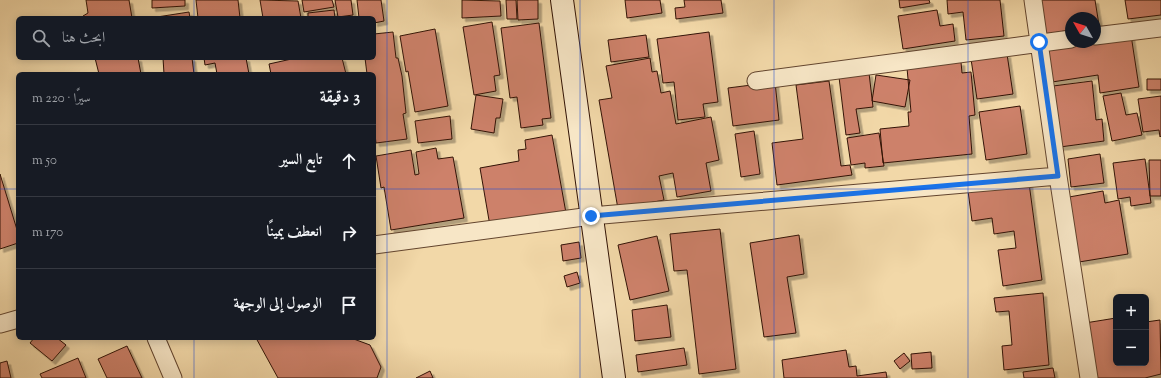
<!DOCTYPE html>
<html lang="ar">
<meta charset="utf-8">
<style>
:root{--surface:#171b24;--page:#242831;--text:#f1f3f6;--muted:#9ea1a6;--line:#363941}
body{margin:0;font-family:"Sorts Mill Goudy",Amiri,serif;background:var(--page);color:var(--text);direction:rtl}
.controls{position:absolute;right:12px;bottom:12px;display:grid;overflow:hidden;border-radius:6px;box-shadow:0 2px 10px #0003}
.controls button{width:36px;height:36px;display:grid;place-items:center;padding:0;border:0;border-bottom:1px solid var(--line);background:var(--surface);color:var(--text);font:20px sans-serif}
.compass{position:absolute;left:1065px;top:12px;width:36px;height:36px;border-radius:50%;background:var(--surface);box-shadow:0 2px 10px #0003;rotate:309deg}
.stop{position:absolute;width:12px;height:12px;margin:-9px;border:3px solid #1a73e8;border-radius:50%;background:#fff}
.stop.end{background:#1a73e8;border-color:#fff;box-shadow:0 1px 4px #0008}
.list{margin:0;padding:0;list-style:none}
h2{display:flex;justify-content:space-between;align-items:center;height:52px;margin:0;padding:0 16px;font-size:17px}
h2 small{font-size:13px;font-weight:400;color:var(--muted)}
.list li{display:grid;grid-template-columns:26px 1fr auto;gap:12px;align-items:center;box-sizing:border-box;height:72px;padding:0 16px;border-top:1px solid var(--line)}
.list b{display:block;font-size:15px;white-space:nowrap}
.list em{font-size:13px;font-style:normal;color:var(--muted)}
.icon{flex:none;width:22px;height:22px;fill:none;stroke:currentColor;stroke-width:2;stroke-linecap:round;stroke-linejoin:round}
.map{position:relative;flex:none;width:1161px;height:378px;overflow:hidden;direction:ltr}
.search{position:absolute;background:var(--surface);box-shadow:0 2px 10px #0003;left:16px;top:16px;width:360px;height:44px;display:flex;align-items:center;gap:10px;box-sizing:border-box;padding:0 14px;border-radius:6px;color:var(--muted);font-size:15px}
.panel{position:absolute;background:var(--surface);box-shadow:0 2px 10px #0003;left:16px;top:72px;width:360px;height:268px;border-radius:6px;direction:rtl}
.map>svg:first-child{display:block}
.building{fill:#cd816b;stroke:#321305;filter:url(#shadow)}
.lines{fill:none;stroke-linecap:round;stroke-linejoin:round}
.street-casing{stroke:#62442e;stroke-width:19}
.secondary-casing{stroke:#321305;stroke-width:24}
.street{stroke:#f7e6c6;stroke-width:17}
.secondary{stroke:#f7e6c6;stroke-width:22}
.route{stroke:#1a73e8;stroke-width:5}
.grid{fill:none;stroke:#1d4ed8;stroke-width:1;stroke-opacity:0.55}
</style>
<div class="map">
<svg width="1161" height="378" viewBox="0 0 1161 378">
<defs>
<filter id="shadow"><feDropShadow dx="3.5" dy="3.5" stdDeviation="0" flood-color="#0004"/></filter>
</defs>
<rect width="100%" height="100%" fill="#f2d8a8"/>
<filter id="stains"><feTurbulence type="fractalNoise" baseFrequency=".005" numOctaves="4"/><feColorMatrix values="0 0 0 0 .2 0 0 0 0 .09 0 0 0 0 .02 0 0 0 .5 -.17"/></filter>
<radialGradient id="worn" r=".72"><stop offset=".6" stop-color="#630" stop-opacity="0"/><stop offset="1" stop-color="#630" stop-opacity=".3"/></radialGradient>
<path class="building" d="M86,0h43l3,18h-48l-1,-2 5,-3z
M152,0h33v6l-33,2z
M196,0h42l2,18h-42z
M260,0l38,1 3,17h-38z
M302,0h30l2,7 -30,5z
M335,0h16l2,15 -15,2z
M357,0h24l3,21 -10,2v-5h-15z
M462,0l38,1 1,15 -39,2z
M506,0h10l1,19h-10z
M517,0h21v19l-20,1z
M625,0h35l2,13 -35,5z
M684,0h37l2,13 -47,6 -1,-11 10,-1z
M899,0h30l1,3 -30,5z
M947,0h53l4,36 -38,4 -3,-28 -15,2z
M1040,0h55l4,25 -4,1v-8h-24v12l-25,4z
M1125,0h36v15l-33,4z
M334,10l1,8h-27v-5z
M937,10l3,16 13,-2 2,17 -52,8 -5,-33z
M189,12l1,6h-33v-1z
M492,22l8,53 -6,1 2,15 -22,4 -11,-68z
M539,23l12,95 -9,1 1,6 -22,3 -4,-31 -7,1 -9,-70z
M435,29l13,77 -33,6 -7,-41 -2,1 -6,-36z
M393,32l3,26h2l4,18 4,37 -3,1 4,25 -31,4 -2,-16v-53h-7l-2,-16h9v-24z
M709,32l9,70 -15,2 2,13 -27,3 -4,-38 -11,1 -6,-44z
M646,35l3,22 -38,5 -3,-22z
M1131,35l8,52 -39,6 -2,-18 -46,7 -5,-35 34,-5h14z
M1007,54l6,40 -36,5 -6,-40z
M95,58h43l3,16h-42z
M163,58h29l2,16h-30z
M204,58h42l3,16h-32l-2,-11 -10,2z
M296,58h46l4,16h-75l-2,-10z
M650,58l2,14 5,-1 4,22 9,-2 6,33 35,-7 8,43 -13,3 5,28 -34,6 -4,-24 -14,3 5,24 -46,9 -19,-109 13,-2 -6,-32z
M961,62l1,11 9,-1 4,43 -6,1 3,38 -89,9 -3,-34 29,-3 -1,-14h3l-4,-44z
M869,73l4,34 -17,2 4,24 -14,2 -7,-58z
M876,75l34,5 -5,27 -33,-6z
M1147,79h14v11h-14z
M829,81l12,85 9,-1 2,10 -75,10 -5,-42 31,-4 -7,-54z
M1092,81l4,39 6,-1 2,22 -44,6 -7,-61z
M775,82l4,38 -46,6 -5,-38z
M1121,93l5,22 11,-2 5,22 -30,6 -9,-45z
M476,95l27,4 -3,19h-4l-2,15 -23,-4z
M1161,96v40l-1,1 -1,-7 -16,2 -5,-33z
M1020,106l7,48 -41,6 -7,-48z
M450,116l2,23 -34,4 -3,-22z
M754,131l6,43 -19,3 -6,-43z
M879,133l5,33 -19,2v-5l-14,2 -4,-27z
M552,135l14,78 -76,13 -10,-58 39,-7 -1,-11 8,-1 -1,-9z
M436,148l2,11 15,-2 11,61 -73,12 -7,-43 -3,1 -5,-32 35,-6 4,25 4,-1 -3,-22z
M1100,154l4,29 -33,4 -3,-28z
M1145,159l6,44 -20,3 -1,-9 -12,2 -5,-36z
M1149,160h12v36h-11z
M0,174l18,59v10l-18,6z
M1029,183l13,97 -39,6 -5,-36 18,-2 -2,-17 -20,3 -2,-16 -20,3 -4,-30z
M1103,191l2,12 14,-3 9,54 -49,8 -10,-65z
M720,229l16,140 -37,5 -12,-104 -13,1 -4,-37z
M799,235l5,39 -17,3 9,56 -32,4 -14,-94z
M657,236l12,55 -39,9 -12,-55z
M579,242l2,16 -18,3 -2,-16z
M577,272l3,11 -13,4 -3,-11z
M1043,293l6,72 -45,5 -2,-24 10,-1 -3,-34 -13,1 -2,-14z
M667,305l4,32 -36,4 -3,-31z
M1116,318v45h30v-41l14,-2 1,54 -16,4h-52l-8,-55z
M34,338h23l9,7 -14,16 -22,-18z
M256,338h95l19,7 11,22 -4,11h-99z
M127,346l15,32h-35l-9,-19z
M684,348l3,17 -49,7 -2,-17z
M846,350l3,17 7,-1 1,10 29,-4 1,6h-103l-2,-18z
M931,352l1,16 -20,1 -1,-15z
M904,353l6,8 -10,8 -6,-8z
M78,358l8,20h-44l-2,-4z
M7,361l4,17h-11v-15z
M1053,368l2,10h-31l-1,-6z
M430,371l3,7h-17z"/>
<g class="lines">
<defs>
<path id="street" d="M1033,0l25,176 31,202
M1095,36l66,-8
M756,81l315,-42
M374,245l217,-29 467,-40
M0,324l18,-5
M156,338l17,40"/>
<path id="secondary" d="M562,0l52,378"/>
</defs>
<use href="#street" class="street-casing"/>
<use href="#secondary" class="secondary-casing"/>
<use href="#street" class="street"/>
<use href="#secondary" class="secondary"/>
</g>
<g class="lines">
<path class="route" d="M591,216l467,-40 -19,-134"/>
</g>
<path class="grid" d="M194,0v18M387,0v378M580,0v378M774,0v378M968,0v378M194,58v16M0,189h18M374,189h787M194,338v40"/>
<rect width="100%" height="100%" filter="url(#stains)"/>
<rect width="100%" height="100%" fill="url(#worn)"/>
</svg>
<div class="controls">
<button>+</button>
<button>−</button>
</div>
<svg class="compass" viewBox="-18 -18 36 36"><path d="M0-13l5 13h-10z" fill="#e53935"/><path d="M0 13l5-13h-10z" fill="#9ea1a6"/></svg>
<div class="stop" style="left:1039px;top:42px"></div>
<div class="stop end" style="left:591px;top:216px"></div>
<div class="search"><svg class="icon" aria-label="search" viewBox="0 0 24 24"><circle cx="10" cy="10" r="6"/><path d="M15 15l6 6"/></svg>ابحث هنا</div>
<section class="panel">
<h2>3 دقيقة<small>سيرًا · 220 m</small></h2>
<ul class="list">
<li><svg class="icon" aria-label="ahead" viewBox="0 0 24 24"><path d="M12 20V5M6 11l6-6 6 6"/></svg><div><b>تابع السير</b></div><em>50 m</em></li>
<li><svg class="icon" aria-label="right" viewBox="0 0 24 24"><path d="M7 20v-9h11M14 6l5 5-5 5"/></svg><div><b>انعطف يمينًا</b></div><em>170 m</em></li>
<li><svg class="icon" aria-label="arrive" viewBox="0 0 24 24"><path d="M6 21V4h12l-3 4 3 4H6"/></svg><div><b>الوصول إلى الوجهة</b></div></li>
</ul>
</section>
</div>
